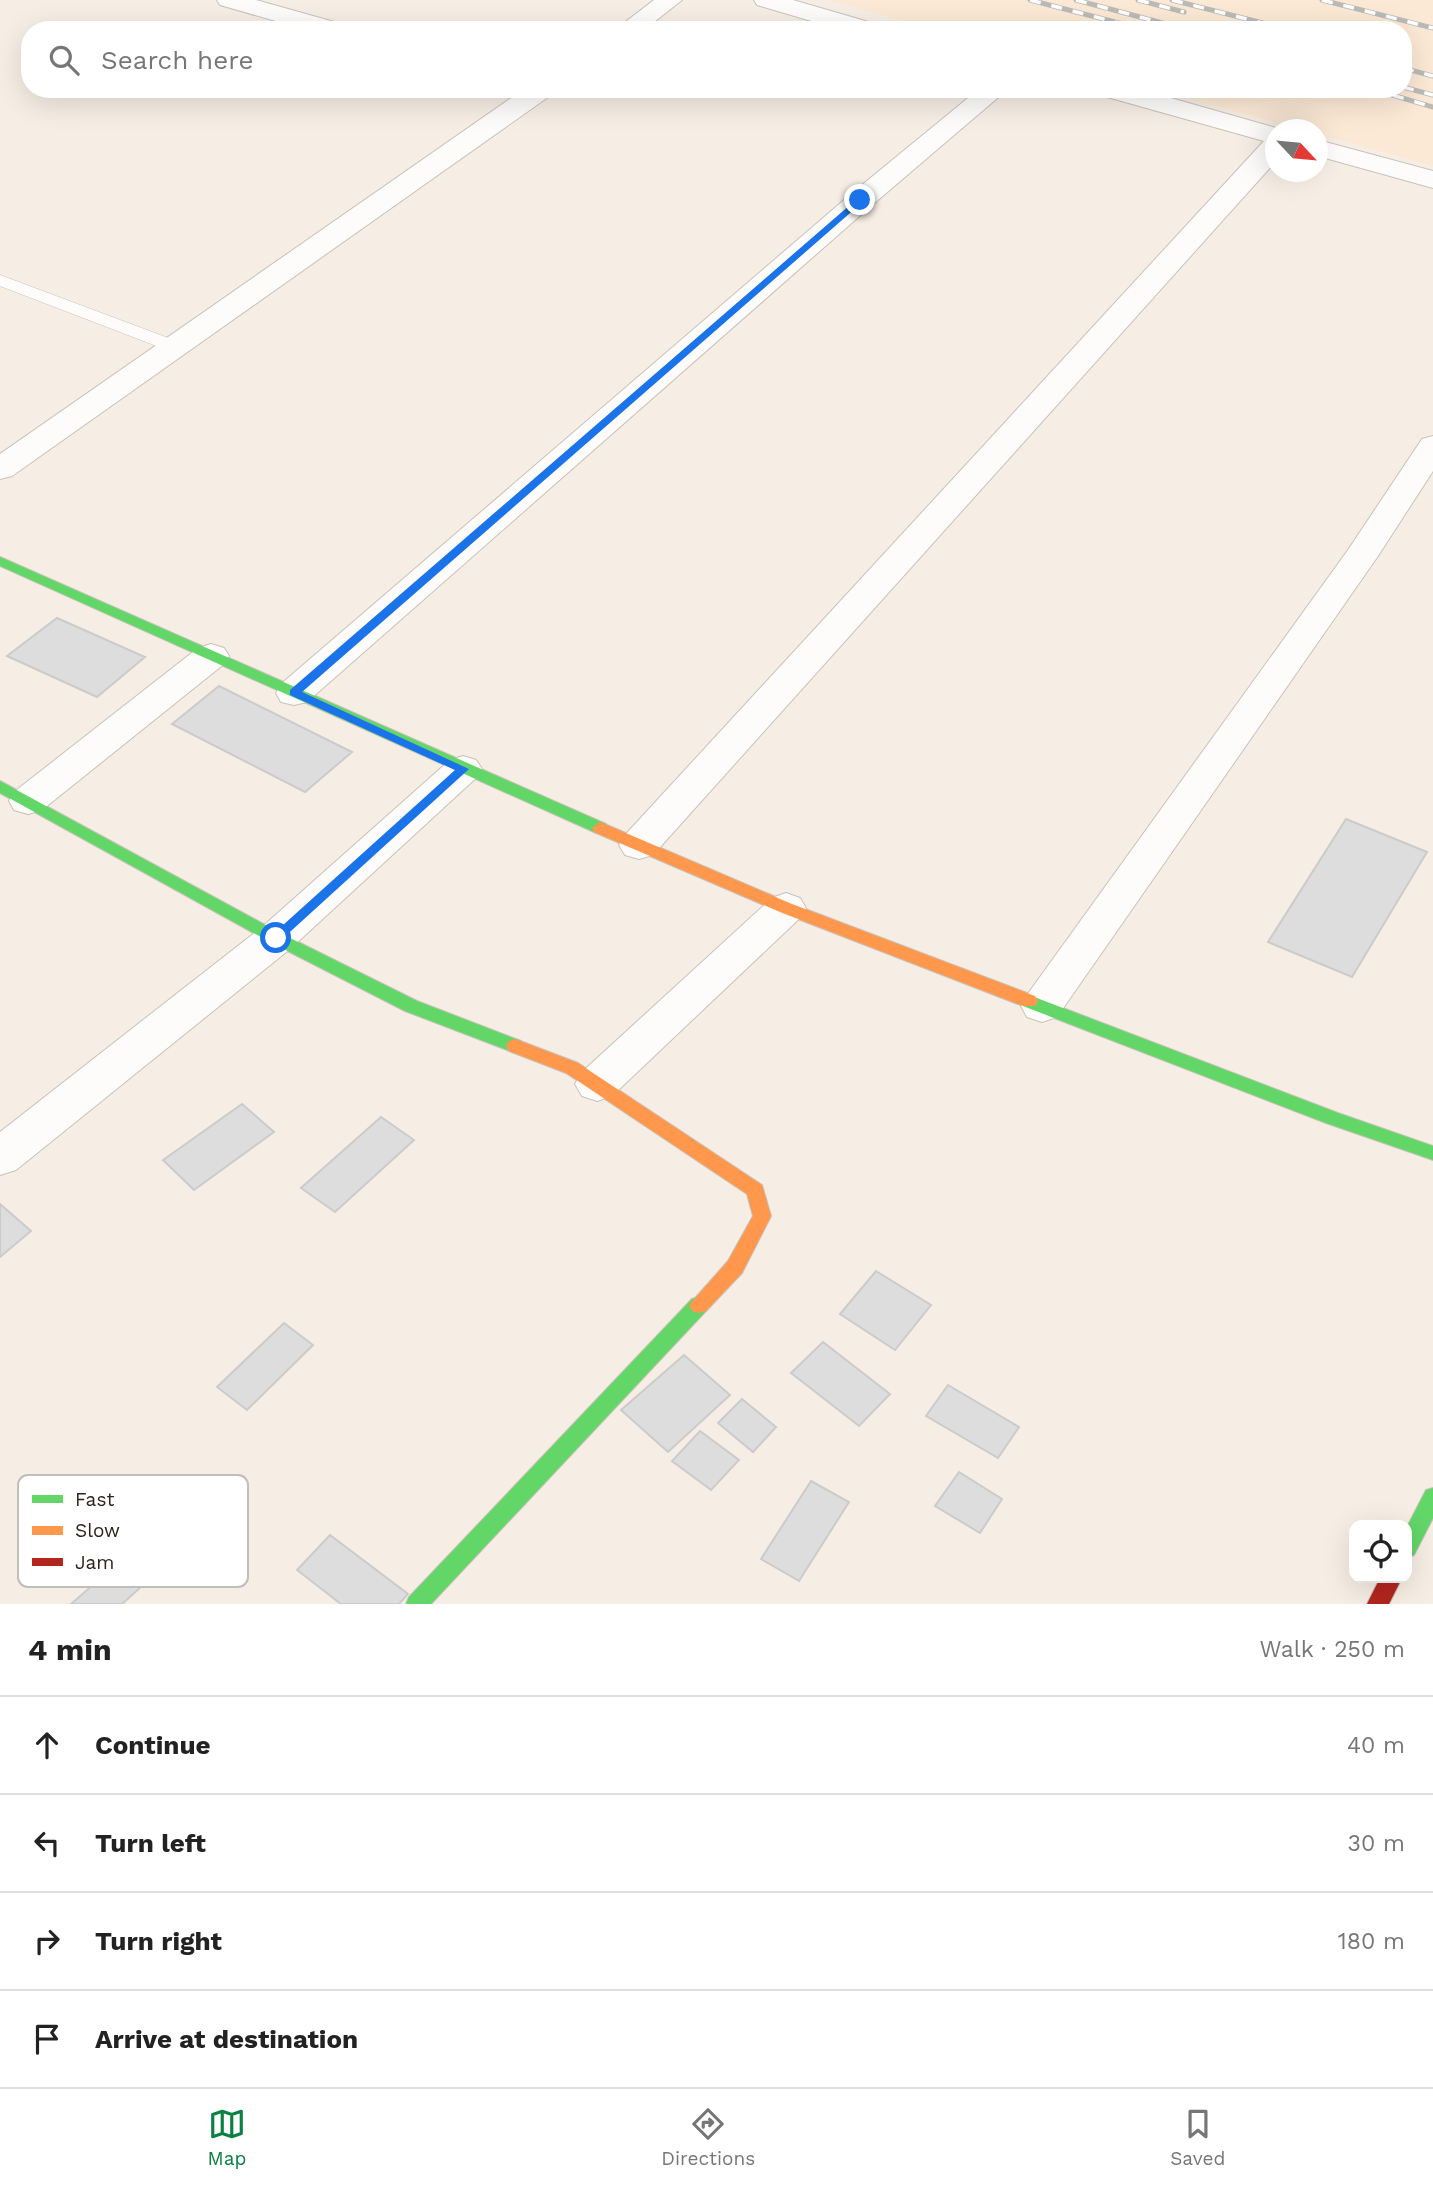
<!DOCTYPE html>
<meta charset="utf-8">
<style>
:root{--surface:#fff;--page:#f6f6f6;--text:#222;--muted:#767676;--line:#e0e0e0;--accent:#0b8043}
body{margin:0;font-family:"Work Sans",sans-serif;background:var(--page);color:var(--text)}
.controls{position:absolute;right:21px;bottom:21px;display:grid;overflow:hidden;border-radius:14px;box-shadow:0 7px 28px #0002}
.controls button{width:63px;height:63px;display:grid;place-items:center;padding:0;border:0;border-bottom:2px solid var(--line);background:var(--surface);color:var(--text);font:35px sans-serif}
.compass{position:absolute;left:1265px;top:119px;width:63px;height:63px;border-radius:50%;background:var(--surface);box-shadow:0 7px 28px #0002;rotate:116deg}
.stop{position:absolute;width:21px;height:21px;margin:-16px;border:5px solid #1a73e8;border-radius:50%;background:#fff}
.stop.end{background:#1a73e8;border-color:#fff;box-shadow:0 2px 7px #0008}
.list{margin:0;padding:0;list-style:none}
h2{display:flex;justify-content:space-between;align-items:center;height:91px;margin:0;padding:0 28px;font-size:30px}
h2 small{font-size:23px;font-weight:400;color:var(--muted)}
.list li{display:grid;grid-template-columns:46px 1fr auto;gap:21px;align-items:center;box-sizing:border-box;height:98px;padding:0 28px;border-top:2px solid var(--line)}
.list b{display:block;font-size:26px;white-space:nowrap}
.list em{font-size:23px;font-style:normal;color:var(--muted)}
.icon{flex:none;width:38px;height:38px;fill:none;stroke:currentColor;stroke-width:2;stroke-linecap:round;stroke-linejoin:round}
.map{position:relative;flex:none;width:1433px;height:1604px;overflow:hidden}
.search{position:absolute;background:var(--surface);box-shadow:0 7px 28px #0002;left:21px;right:21px;top:21px;height:77px;display:flex;align-items:center;gap:18px;box-sizing:border-box;padding:0 24px;border-radius:28px;color:var(--muted);font-size:26px}
.sheet{height:483px;background:var(--surface)}
nav{display:flex;justify-content:space-around;align-items:center;box-sizing:border-box;height:98px;border-top:2px solid var(--line);background:var(--surface);font-size:19px;color:var(--muted)}
nav a{display:grid;justify-items:center;gap:4px}
nav .on{color:var(--accent)}
.map>svg:first-child{display:block}
.built{fill:#fbe9d5}
.building{fill:#ddd;stroke:#cbcbcb;stroke-width:2}
.lines{fill:none;stroke-linecap:round;stroke-linejoin:round}
.lane-casing{stroke:#c9c2b9;stroke-width:1}
.street-casing{stroke:#c9c2b9;stroke-width:2}
.fast-casing{stroke:#c9c2b9;stroke-width:2}
.slow-casing{stroke:#c9c2b9;stroke-width:2}
.jam-casing{stroke:#c9c2b9;stroke-width:2}
.lane{fill:#fefcfb;fill-rule:evenodd}
.street{fill:#fefcfb;fill-rule:evenodd}
.fast{fill:#63d668;fill-rule:evenodd}
.slow{fill:#ff974d;fill-rule:evenodd}
.jam{fill:#b3261e;fill-rule:evenodd}
.rail-casing{stroke:#bcbab7;stroke-width:5}
.rail{stroke:#fff;stroke-width:3.5;stroke-dasharray:11;stroke-linecap:butt}
.route{fill:#1a73e8}
.key{fill:#fff;stroke:#c0bdbb;stroke-width:2}
.key-label{font-size:19px;fill:#2c241c}
</style>
<div class="map">
<svg width="1433" height="1604" viewBox="0 0 1433 1604">
<rect width="100%" height="100%" fill="#f6ede4"/>
<path class="built" d="M828,0h605v166l-115,-32v-4l-19,-1 -146,-40h250v-59h-467z"/>
<path class="building" d="M57,618l88,39 -48,40 -90,-41z
M219,686l133,66 -47,40 -133,-68z
M1346,819l81,33 -75,125 -84,-35z
M242,1104l32,28 -80,58 -31,-30z
M381,1117l33,23 -79,72 -34,-24z
M0,1204l31,27 -31,26z
M876,1271l55,34 -36,45 -55,-36z
M284,1323l29,22 -66,65 -30,-23z
M823,1342l67,52 -31,32 -68,-53z
M684,1355l46,40 -62,57 -47,-42z
M948,1385l71,42 -21,31 -72,-42z
M742,1399l34,28 -23,25 -35,-29z
M700,1431l39,29 -28,30 -39,-29z
M959,1472l43,27 -22,34 -45,-27z
M811,1481l38,21 -50,79 -38,-22z
M330,1535l78,59 -9,10h-58l-44,-34z
M147,1538l23,23 -48,43h-51z"/>
<g class="lines">
<defs>
<path id="lane" d="M0,275l179,67 3,4 -3,4h-12l-167,-64z"/>
<path id="street" d="M217,0h39l89,25 3,5h-41l-87,-25z
M654,0h28l-38,30h-29z
M754,0h39l86,25 3,5h-40l-85,-25z
M524,89h31l-4,6 -539,381 -12,3v-25z
M979,89h29l-137,117 -564,496 -13,3 -13,-3 -5,-9 5,-9 570,-490z
M1096,89h43l144,41h-7v31l-623,694 -14,4 -14,-4 -6,-10 6,-10 639,-694 -164,-46z
M1318,140l115,31v17l-115,-32z
M1433,436v35l-55,85 -321,461 -15,5 -15,-5 -6,-11 6,-11 321,-445 74,-111z
M211,644l13,4 5,8 -5,8 -182,146 -14,4 -14,-4 -5,-9 5,-9 184,-144z
M463,756l13,4 6,9 -6,9 -186,171 -274,221 -16,5v-43l262,-205 188,-167z
M786,893l14,5 6,10 -6,10 -188,178 -15,5 -15,-5 -7,-12 7,-12 190,-174z"/>
<path id="fast" d="M0,557l606,267 2,4 -8,6 -6,-2 -594,-266z
M0,781l282,153 135,67 104,40 3,5 -3,5 -6,2 -110,-42 -135,-69 -270,-149z
M1029,995l309,118 95,33v14l-107,-37 -303,-117 -3,-5 3,-5z
M699,1297l7,2 3,6 -3,6 -275,293h-25l3,-7 283,-298z
M1433,1488v30l-19,37 -7,3v-31l19,-37z"/>
<path id="slow" d="M600,822l192,82 243,92 3,5 -3,5h-12l-243,-94 -186,-80 -2,-4z
M515,1039l63,24 184,122 9,31 -29,57 -36,38 -7,2 -7,-2 -3,-6 39,-44 25,-45 -6,-22 -181,-121 -57,-22 -3,-5 3,-5z"/>
<path id="jam" d="M1380,1578h22l-13,26h-22z"/>
</defs>
<use href="#lane" class="lane-casing"/>
<use href="#street" class="street-casing"/>
<use href="#fast" class="fast-casing"/>
<use href="#slow" class="slow-casing"/>
<use href="#jam" class="jam-casing"/>
<use href="#lane" class="lane"/>
<use href="#street" class="street"/>
<use href="#fast" class="fast"/>
<use href="#slow" class="slow"/>
<use href="#jam" class="jam"/>
<defs>
<path id="rail" d="M1030,0l116,30
M1076,0l113,30
M1138,0l46,12
M1172,0l118,30
M1322,0l111,28
M1403,68l30,8
M1403,87l30,8
M1372,89l61,18"/>
</defs>
<use href="#rail" class="rail-casing"/>
<use href="#rail" class="rail"/>
</g>
<path class="route" d="M858,198l7,2 -563,492 167,77 -189,172h-8v-6l183,-165 -165,-75v-5z"/>
<rect x="18" y="1475" width="230" height="112" rx="10" class="key"/>
<rect x="32" y="1495" width="31" height="8" fill="#63d668"/>
<rect x="32" y="1526" width="31" height="9" fill="#ff974d"/>
<rect x="32" y="1558" width="31" height="8" fill="#b3261e"/>
<g class="key-label">
<text x="75" y="1506">Fast</text>
<text x="75" y="1537">Slow</text>
<text x="75" y="1569">Jam</text>
</g>
</svg>
<div class="controls">
<button><svg class="icon" aria-label="locate" viewBox="0 0 24 24"><circle cx="12" cy="12" r="6"/><path d="M12 2v4M12 18v4M2 12h4M18 12h4"/></svg></button>
</div>
<svg class="compass" viewBox="-18 -18 36 36"><path d="M0-13l5 13h-10z" fill="#e53935"/><path d="M0 13l5-13h-10z" fill="#767676"/></svg>
<div class="stop" style="left:276px;top:938px"></div>
<div class="stop end" style="left:860px;top:200px"></div>
<div class="search"><svg class="icon" aria-label="search" viewBox="0 0 24 24"><circle cx="10" cy="10" r="6"/><path d="M15 15l6 6"/></svg>Search here</div>
</div>
<section class="sheet">
<h2>4 min<small>Walk · 250 m</small></h2>
<ul class="list">
<li><svg class="icon" aria-label="ahead" viewBox="0 0 24 24"><path d="M12 20V5M6 11l6-6 6 6"/></svg><div><b>Continue</b></div><em>40 m</em></li>
<li><svg class="icon" aria-label="left" viewBox="0 0 24 24"><path d="M17 20v-9H6M10 6l-5 5 5 5"/></svg><div><b>Turn left</b></div><em>30 m</em></li>
<li><svg class="icon" aria-label="right" viewBox="0 0 24 24"><path d="M7 20v-9h11M14 6l5 5-5 5"/></svg><div><b>Turn right</b></div><em>180 m</em></li>
<li><svg class="icon" aria-label="arrive" viewBox="0 0 24 24"><path d="M6 21V4h12l-3 4 3 4H6"/></svg><div><b>Arrive at destination</b></div></li>
</ul>
</section>
<nav>
<a class="on"><svg class="icon" aria-label="map" viewBox="0 0 24 24"><path d="M3 6l6-2 6 2 6-2v14l-6 2-6-2-6 2zM9 4v14M15 6v14"/></svg>Map</a>
<a><svg class="icon" aria-label="directions" viewBox="0 0 24 24"><path d="M12 3l9 9-9 9-9-9zM9 14v-3h6M13 9l2 2-2 2"/></svg>Directions</a>
<a><svg class="icon" aria-label="saved" viewBox="0 0 24 24"><path d="M7 4h10v16l-5-4-5 4z"/></svg>Saved</a>
</nav>
